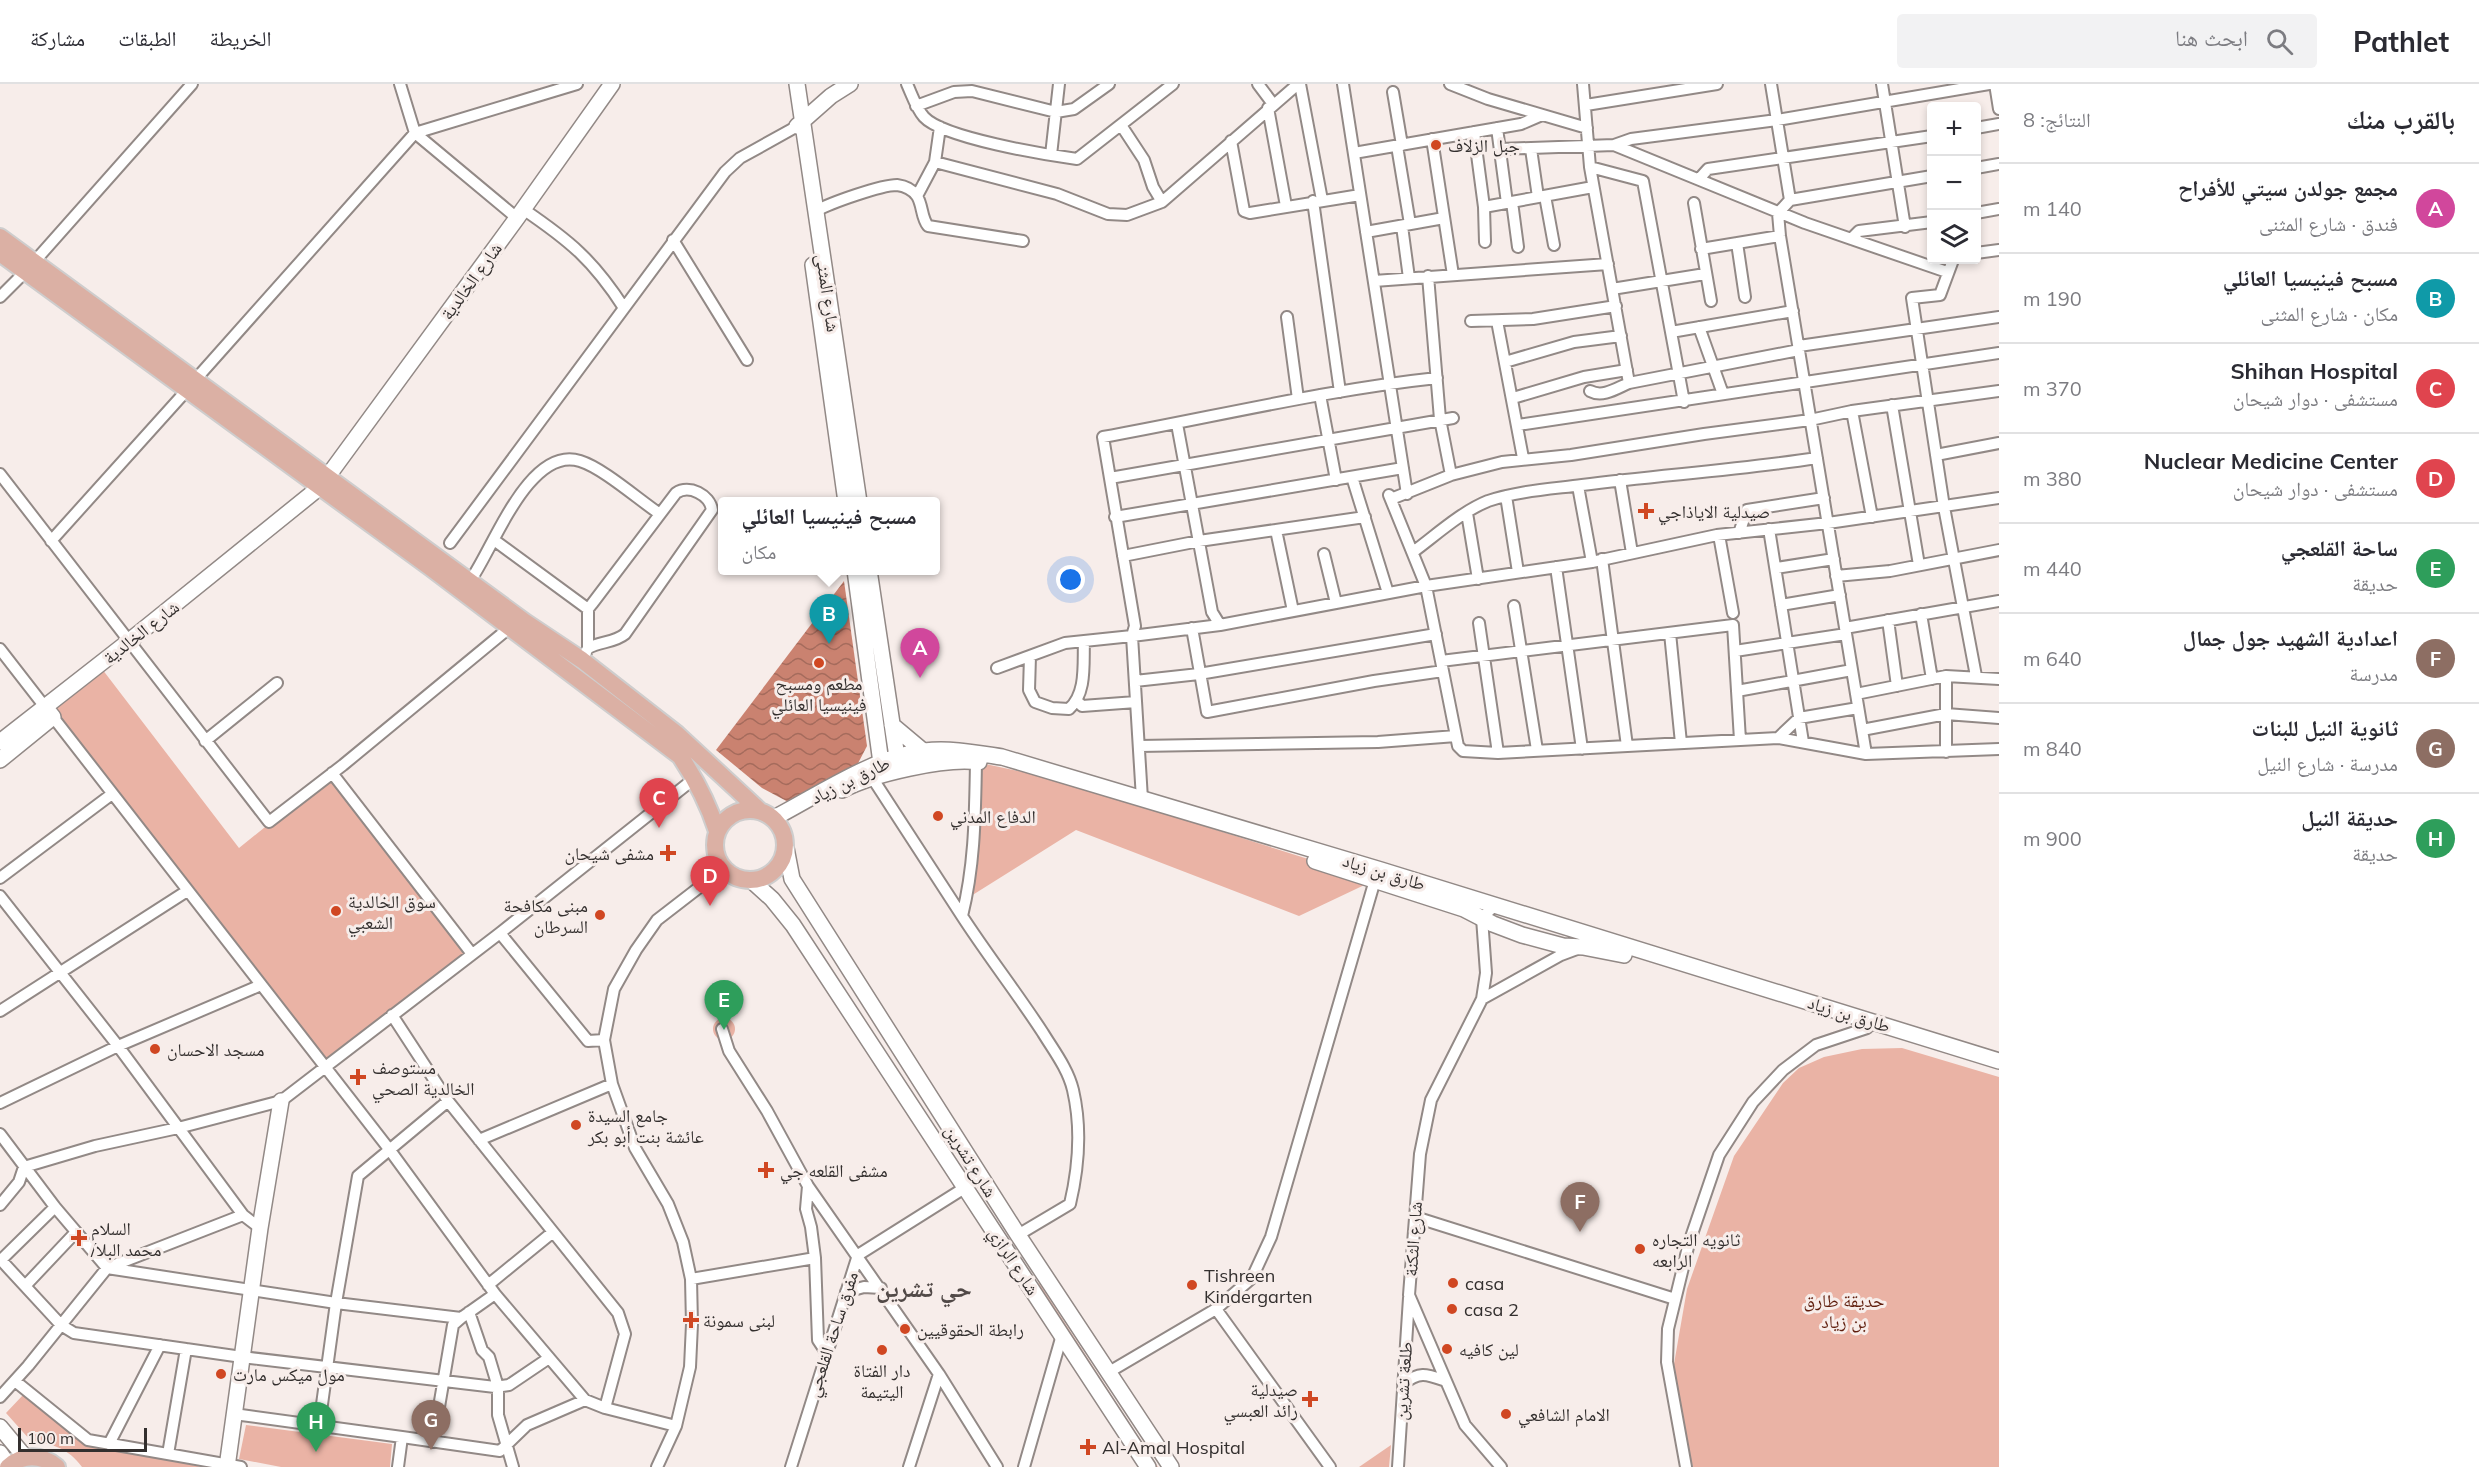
<!DOCTYPE html>
<html lang="ar">
<meta charset="utf-8">
<style>
:root{--surface:#fff;--page:#f2f2f3;--text:#2b2b33;--muted:#7c7c81;--line:#e1e1e2;--accent:#7c3aed}
body{margin:0;font-family:Mulish,"Noto Naskh Arabic",sans-serif;background:var(--page);color:var(--text);direction:rtl}
.controls{position:absolute;right:18px;top:18px;display:grid;overflow:hidden;border-radius:6px;box-shadow:0 3px 9px #0003}
.controls button{width:54px;height:54px;display:grid;place-items:center;padding:0;border:0;border-bottom:2px solid var(--line);background:var(--surface);color:var(--text);font:30px sans-serif}
.scale{position:absolute;left:18px;bottom:15px;width:129px;box-sizing:border-box;padding-left:6px;border:3px solid #332f2e;border-top:0;font-size:16px;line-height:21px;white-space:nowrap;color:#332f2e;-webkit-text-stroke:4px #f7edea;paint-order:stroke}
.you{position:absolute;left:1071px;top:496px;width:21px;height:21px;margin:-15px;border:4px solid #fff;border-radius:50%;background:#1a73e8;box-shadow:0 0 0 9px #1a73e833}
.badge{display:grid;place-items:center;width:39px;height:39px;border-radius:50%;background:var(--accent);color:#fff;font-size:20px;font-weight:700}
.pin{position:absolute;translate:-50% -50px;filter:drop-shadow(0 2px 3px #0008)}
.pin::after{content:'';position:absolute;top:32px;width:21px;height:18px;background:inherit;clip-path:polygon(0 0,100% 0,50% 100%)}
.popup{position:absolute;left:718px;top:413px;width:222px;height:78px;box-sizing:border-box;display:grid;place-content:center;border-radius:6px;background:var(--surface);filter:drop-shadow(0 2px 4px #0005);font-size:20px;white-space:nowrap;color:var(--muted)}
.popup b{font-size:22px;color:var(--text)}
.popup::after{content:'';position:absolute;left:50%;top:100%;margin-left:-12px;border:12px solid transparent;border-top-color:var(--surface)}
.list{margin:0;padding:0;list-style:none}
h2{display:flex;justify-content:space-between;align-items:center;height:78px;margin:0;padding:0 24px;font-size:26px}
h2 small{font-size:20px;font-weight:400;color:var(--muted)}
.list li{display:grid;grid-template-columns:39px 1fr auto;gap:18px;align-items:center;box-sizing:border-box;height:90px;padding:0 24px;border-top:2px solid var(--line)}
.list b{display:block;font-size:22px;white-space:nowrap}
.list p{margin:0;font-size:20px;white-space:nowrap;color:var(--muted)}
.list em{font-size:20px;font-style:normal;color:var(--muted)}
.icon{flex:none;width:33px;height:33px;fill:none;stroke:currentColor;stroke-width:2;stroke-linecap:round;stroke-linejoin:round}
.map{position:relative;flex:none;width:1999px;height:1383px;overflow:hidden;direction:ltr}
header{display:flex;align-items:center;gap:36px;box-sizing:border-box;height:84px;padding:0 30px;background:var(--surface);border-bottom:2px solid var(--line)}
header strong{font-size:28px}
nav{display:flex;gap:33px;margin-inline-start:auto;font-size:21px}
.search{width:420px;height:54px;background:var(--page);display:flex;align-items:center;gap:15px;box-sizing:border-box;padding:0 21px;border-radius:6px;color:var(--muted);font-size:22px}
main{display:flex}
aside{flex:1;background:var(--surface)}
.map>svg:first-child{display:block}
.green{fill:#eab3a5}
.water{fill:url(#water-waves)}
.lines{fill:none;stroke-linecap:round;stroke-linejoin:round}
.street-casing{stroke:#928986;stroke-width:14}
.secondary-casing{stroke:#928986;stroke-width:18}
.primary-casing{stroke:#cecdcd;stroke-width:20}
.street{stroke:#fff;stroke-width:10}
.secondary{stroke:#fff;stroke-width:15}
.primary{stroke:#dbb0a4;stroke-width:16}
.poi-dot{fill:#d04722;stroke:#f7edea;stroke-width:2}
.labels{text-anchor:middle;dominant-baseline:central;stroke-width:6;stroke-linejoin:round;paint-order:stroke}
.poi-label{font-size:18px;fill:#332f2e;stroke:#f7edea;text-anchor:start}
.street-label{font-size:18px;fill:#332f2e;stroke:#f7edea}
.park-label{font-size:18px;fill:#5e1c0b;stroke:#f7edea}
.district-label{font-size:24px;font-weight:bold;fill:#514947;stroke:#f7edea}
</style>
<header>
<strong>Pathlet</strong>
<div class="search"><svg class="icon" aria-label="search" viewBox="0 0 24 24"><circle cx="10" cy="10" r="6"/><path d="M15 15l6 6"/></svg>ابحث هنا</div>
<nav><a>الخريطة</a><a>الطبقات</a><a>مشاركة</a></nav>
</header>
<main>
<aside>
<h2>بالقرب منك<small>النتائج: 8</small></h2>
<ul class="list">
<li><span class="badge" style="background:#d1479c">A</span><div><b>مجمع جولدن سيتي للأفراح</b><p>فندق · شارع المثنى</p></div><em>140 m</em></li>
<li><span class="badge" style="background:#0f9aa8">B</span><div><b>مسبح فينيسيا العائلي</b><p>مكان · شارع المثنى</p></div><em>190 m</em></li>
<li><span class="badge" style="background:#e0444e">C</span><div><b>Shihan Hospital</b><p>مستشفى · دوار شيحان</p></div><em>370 m</em></li>
<li><span class="badge" style="background:#e0444e">D</span><div><b>Nuclear Medicine Center</b><p>مستشفى · دوار شيحان</p></div><em>380 m</em></li>
<li><span class="badge" style="background:#2e9e5b">E</span><div><b>ساحة القلعجي</b><p>حديقة</p></div><em>440 m</em></li>
<li><span class="badge" style="background:#8d6e63">F</span><div><b>اعدادية الشهيد جول جمال</b><p>مدرسة</p></div><em>640 m</em></li>
<li><span class="badge" style="background:#8d6e63">G</span><div><b>ثانوية النيل للبنات</b><p>مدرسة · شارع النيل</p></div><em>840 m</em></li>
<li><span class="badge" style="background:#2e9e5b">H</span><div><b>حديقة النيل</b><p>حديقة</p></div><em>900 m</em></li>
</ul>
</aside>
<div class="map">
<svg width="1999" height="1383" viewBox="0 0 1999 1383">
<defs>
<pattern id="water-waves" width="16" height="10" patternUnits="userSpaceOnUse" patternTransform="scale(1.5)"><rect width="16" height="10" fill="#ca8270"/><path d="M0 5q4-4 8 0t8 0" fill="none" stroke="#a56b5c"/></pattern>
</defs>
<rect width="100%" height="100%" fill="#f7edea"/>
<path class="green" d="M99,581l140,183 93,-75 140,181 -148,113 -279,-360z
M976,678l52,11 55,15 292,92 -76,36 -223,-86 -113,71z
M713 945a11 11 0 1 1 22 0a11 11 0 1 1-22 0Z
M1902,964l97,29v390h-306l-11,-42 -8,-61 13,-75 47,-133 49,-73 16,-15 25,-11 38,-8z
M1039,1199l119,184h-5l-118,-181z
M23,1311l58,47 121,25h-120c-14,-19 -29,-23 -51,-26l-25,-28z
M246,1341l146,19 -2,23h-109l-42,-8z
M1391,1361l-2,22h-30z"/>
<path class="water" d="M844,497l23,165 -13,25 -62,33 -30,-16 -46,-38z"/>
<g class="lines">
<defs>
<path id="street" d="M400,0l15,49 102,85
M907,0c5,11 9,24 17,33 19,21 123,38 153,42l96,-75
M1258,0l15,20
M1300,0l22,116
M1343,0l64,410
M1450,0l38,15 99,29
M1583,0l7,83 39,216
M1771,0l19,116 -12,13 2,23 86,518 133,-5
M1882,0l23,143
M1995,0l4,25
M1393,8l9,53
M1586,21l131,-21
M916,22l38,-14 18,-1 84,21 18,-3 35,-25
M1268,24l18,98
M1121,41l23,35 9,27 9,15
M1497,44l10,75
M1976,44l23,-4
M1474,48l10,75 1,35
M1432,55l21,136
M1231,57l13,70 6,2 110,-18
M1614,61l17,-6 146,-19 212,-36
M1397,62l13,78
M1500,65l114,-4 191,78 142,49
M1531,65l7,48
M1354,69l167,-29 21,-9
M1051,71l8,-71
M935,78l122,32 51,20 19,1 35,-13 136,-118
M1590,83l53,14 41,221
M1976,84l23,-4
M1699,95l9,-10 224,-33
M917,112l18,-34 5,-35
M1545,112l9,49
M1790,116l142,-24
M1313,117l27,191
M1512,118l6,45
M1694,119l17,98
M1484,123l109,-20
M523,125c47,32 70,51 101,99
M816,127c14,-8 65,-26 81,-26 8,1 15,4 20,11 6,10 4,21 11,30l95,15
M1976,129l23,-4
M1402,142l7,52
M1366,148l78,-14
M1851,155l8,-8 73,-9
M673,156l74,120
M1737,159l8,54
M1701,165l79,-13
M1976,169l23,-3
M1953,176l-13,35 -28,3 32,209 32,169
M35,177l157,-177
M1428,192l12,143 11,56
M1374,197l234,-17
M1612,205l93,-15
M0,213l25,-25
M1287,233l11,82
M1471,237l62,-2 83,-13
M1497,237l26,137
M1699,243l24,67
M1671,248l122,-21
M1799,262l200,-29
M1505,278l69,-20 47,-6
M196,295l219,-246 162,-49
M1590,307c13,7 27,-3 39,-8l170,-33
M1320,311l16,85
M1513,314l71,-21 43,-7
M1892,321l27,160
M1852,327l20,106
M1177,340l35,188 8,13 206,-39 166,-24 125,-27 111,-12 171,-25
M1518,341l481,-72
M1936,371l63,-12
M0,390l269,348 74,-57 166,-137
M1352,393l36,116
M1110,394l343,-60
M1620,396l12,73
M1578,402l14,76
M1389,411l37,91 32,160 5,5 35,2 280,-15 88,16
M1506,412l12,76
M1391,415l60,-24 51,-13 69,-7 133,-21 106,-14 42,-9 147,-20
M1467,429l11,66
M1115,433l288,-49
M1769,445l34,213
M1276,446l17,81
M1739,449l8,-23 77,-12
M1719,451l14,78
M494,456l94,69
M51,457l136,-151
M450,459l275,-371 15,-14 54,-30
M1413,468c23,-17 48,-40 75,-51 29,-10 63,-12 94,-16 78,-10 157,-15 235,-27
M1324,470l12,49
M1123,472l76,-15 166,-24
M1602,475l25,187
M1556,483l26,182
M1776,484l58,-9
M1836,492l54,-5 109,-21
M470,497c23,-32 59,-136 110,-120 23,7 59,39 80,53
M1781,521l59,-10
M1514,522l23,144
M1921,530l11,65
M1888,536l9,66
M1479,539l19,130
M1220,541l-88,11 3,-10 -32,-189c111,-20 221,-47 334,-59
M1192,544l15,84 167,-31 69,-10
M1845,544l154,-27
M1670,549l11,110
M0,565l45,58
M1735,567l111,-17
M1030,572l-1,34 6,12 17,6 17,1c18,-16 14,-45 15,-68
M582,576l6,-12v-39l4,-5 84,-111c13,-9 34,2 36,17l-87,124c-11,9 -24,7 -37,14
M1441,577l292,-36 7,115
M997,584l68,-25 67,-7 10,163
M1946,592v76
M1135,597l64,-7 237,-40
M1737,607l115,-21
M1856,610l90,-18 53,3
M1077,617l5,5 54,-4
M53,633l336,432 106,145 90,106 20,8 71,18
M1862,646l84,-16 53,4
M1778,654l21,-20 59,-10
M205,657l72,-58
M1139,662l239,-4 78,-6
M976,678c-1,52 -1,102 -14,154 26,40 55,77 81,117 11,18 25,36 30,57 9,39 6,76 -3,114l-52,31
M332,689l140,181
M873,695l89,137
M0,794l112,-84
M0,812l118,150 125,169 17,13
M1494,822l-12,12 4,55 -4,26 -51,101 -11,54 -11,141 56,130 36,42
M500,849l88,108 16,-1
M1482,915l79,-44 16,-6
M0,927l187,-120
M392,931l56,86 170,212 7,21 -20,74
M722,945l7,22 38,60 41,75 131,188 58,93
M0,1019l118,-57 143,-61
M0,1050l55,73 52,61 229,35 125,15 34,-24
M479,1056l133,-56
M808,1102l-2,23 5,18 4,31 3,82 8,12
M0,1121l19,-23 5,-15 71,-21 83,-18 103,-27 219,-168 195,-155
M1415,1133l260,82
M0,1175l61,66 13,8 168,24 253,30 14,-2 40,-27
M1,1176l54,-53
M691,1195l124,-21
M488,1201l65,-53
M25,1202l51,-54
M846,1208l18,-5 17,1
M1216,1225l114,158
M469,1228l13,38 7,7 9,30v28l15,52
M1109,1288l107,-63 36,-31 19,-41 104,-357
M15,1297l73,59 153,27
M1403,1300c17,-13 23,-10 43,-3
M0,1313l28,-31 79,-98 136,-53
M234,1330l168,23 -4,30
M319,1342l17,-123 22,-127 90,-75
M402,1353l98,14 27,-26 58,-25
M433,1358l20,-117 8,-7
M109,1360l51,-99
M168,1370l18,-105
M657,1383l19,-41 14,-59 2,-43 -1,-45 -8,-37 -15,-38 -33,-56 -23,-64 -8,-44 10,-51 22,-39 21,-30 66,-51
M791,1383l67,-212 108,-68
M909,1383l30,-93
M1024,1383l38,-132
M1398,1383l11,-169
M1686,1383l-19,-105 1,-33 21,-86 30,-88 34,-53 30,-32 33,-25 51,-17"/>
<path id="secondary" d="M797,0l62,418
M797,42l34,-30 19,-12
M813,181l33,237
M328,392l189,-258 95,-134
M855,486l26,193
M869,486l28,187
M892,641l31,26
M0,658l128,-100 192,-155
M0,676l53,-43 -8,-10
M842,706c30,-16 104,-33 137,-28
M774,734c44,-23 102,-62 150,-67 27,-3 52,2 78,6l379,113 618,191
M786,764l6,31 226,356 153,232
M1315,777l149,48 29,15 29,11 41,11 20,1 41,8
M752,797l20,18 21,26 355,542
M0,1343l25,30
M0,1369l9,13
M227,1383l33,-239 21,-127"/>
<path id="primary" d="M0,153l525,385 57,38 95,74 82,76
M0,169l431,315 249,188c16,24 28,47 37,75
M715 761a35 35 0 1 1 70 0a35 35 0 1 1-70 0Z
M8,1383c14,-13 34,-13 49,0"/>
</defs>
<use href="#street" class="street-casing"/>
<use href="#secondary" class="secondary-casing"/>
<use href="#primary" class="primary-casing"/>
<use href="#street" class="street"/>
<use href="#secondary" class="secondary"/>
<use href="#primary" class="primary"/>
</g>
<g class="poi-dot">
<circle cx="1436" cy="61" r="6"/>
<path d="M1643 418h6v6h6v6h-6v6h-6v-6h-6v-6h6z"/>
<circle cx="819" cy="579" r="6"/>
<circle cx="938" cy="732" r="6"/>
<path d="M665 760h6v6h6v6h-6v6h-6v-6h-6v-6h6z"/>
<circle cx="336" cy="827" r="6"/>
<circle cx="600" cy="831" r="6"/>
<circle cx="155" cy="965" r="6"/>
<path d="M355 984h6v6h6v6h-6v6h-6v-6h-6v-6h6z"/>
<circle cx="576" cy="1041" r="6"/>
<path d="M763 1077h6v6h6v6h-6v6h-6v-6h-6v-6h6z"/>
<path d="M76 1145h6v6h6v6h-6v6h-6v-6h-6v-6h6z"/>
<circle cx="1640" cy="1165" r="6"/>
<circle cx="1453" cy="1199" r="6"/>
<circle cx="1192" cy="1201" r="6"/>
<circle cx="1452" cy="1225" r="6"/>
<path d="M688 1227h6v6h6v6h-6v6h-6v-6h-6v-6h6z"/>
<circle cx="905" cy="1245" r="6"/>
<circle cx="1447" cy="1265" r="6"/>
<circle cx="882" cy="1266" r="6"/>
<circle cx="221" cy="1290" r="6"/>
<path d="M1307 1306h6v6h6v6h-6v6h-6v-6h-6v-6h6z"/>
<circle cx="1506" cy="1330" r="6"/>
<path d="M1085 1354h6v6h6v6h-6v6h-6v-6h-6v-6h6z"/>
</g>
<g class="labels">
<g class="poi-label">
<text x="1448" y="61">جبل الزلاف</text>
<text x="1658" y="427">صيدلية الاياذاجي</text>
<text x="819" y="599" text-anchor="middle">مطعم ومسبح<tspan x="819" dy="21">فينيسيا العائلي</tspan></text>
<text x="950" y="732">الدفاع المدني</text>
<text x="654" y="769" text-anchor="end">مشفى شيحان</text>
<text x="348" y="817">سوق الخالدية<tspan x="348" dy="21">الشعبي</tspan></text>
<text x="588" y="821" text-anchor="end">مبنى مكافحة<tspan x="588" dy="21">السرطان</tspan></text>
<text x="167" y="965">مسجد الاحسان</text>
<text x="372" y="983">مستوصف<tspan x="372" dy="21">الخالدية الصحي</tspan></text>
<text x="588" y="1031">جامع السيدة<tspan x="588" dy="21">عائشة بنت أبو بكر</tspan></text>
<text x="780" y="1086">مشفى القلعه جي</text>
<text x="91" y="1144">السلام<tspan x="91" dy="21">/محمد البلا</tspan></text>
<text x="1652" y="1155">ثانويه التجاره<tspan x="1652" dy="21">الرابعه</tspan></text>
<text x="1204" y="1191">Tishreen<tspan x="1204" dy="21">Kindergarten</tspan></text>
<text x="1465" y="1199">casa</text>
<text x="1464" y="1225">casa 2</text>
<text x="703" y="1236">لبنى سمونة</text>
<text x="917" y="1245">رابطة الحقوقيين</text>
<text x="1459" y="1265">لين كافيه</text>
<text x="882" y="1286" text-anchor="middle">دار الفتاة<tspan x="882" dy="21">اليتيمة</tspan></text>
<text x="233" y="1290">مول ميكس مارت</text>
<text x="1298" y="1305" text-anchor="end">صيدلية<tspan x="1298" dy="21">رائد العبسي</tspan></text>
<text x="1518" y="1330">الامام الشافعي</text>
<text x="1102" y="1363">Al-Amal Hospital</text>
</g>
<g class="street-label">
<text transform="translate(471 197) rotate(-54)">شارع الخالدية</text>
<text transform="translate(828 209) rotate(82)">شارع المثنى</text>
<text transform="translate(141 548) rotate(-38)">شارع الخالدية</text>
<text transform="translate(850 696) rotate(-26)">طارق بن زياد</text>
<text transform="translate(1384 788) rotate(17)">طارق بن زياد</text>
<text transform="translate(1849 930) rotate(17)">طارق بن زياد</text>
<text transform="translate(971 1077) rotate(58)">شارع تشرين</text>
<text transform="translate(1413 1155) rotate(-86)">شارع الثكنة</text>
<text transform="translate(1014 1177) rotate(57)">شارع الرازي</text>
<text transform="translate(832 1250) rotate(-72)">مفرق ساحة القلعجي</text>
<text transform="translate(1403 1297) rotate(-86)">طلعة تشرين</text>
</g>
<g class="park-label">
<text x="1844" y="1216">حديقة طارق<tspan x="1844" dy="21">بن زياد</tspan></text>
</g>
<g class="district-label">
<text x="924" y="1204">حي تشرين</text>
</g>
</g>
</svg>
<div class="controls">
<button>+</button>
<button>−</button>
<button><svg class="icon" aria-label="layers" viewBox="0 0 24 24"><path d="M12 4l9 5-9 5-9-5zM3 14l9 5 9-5"/></svg></button>
</div>
<div class="scale">100 m</div>
<div class="you"></div>
<div class="pin badge" style="left:920px;top:594px;background:#d1479c">A</div>
<div class="pin badge" style="left:829px;top:560px;background:#0f9aa8">B</div>
<div class="popup"><b>مسبح فينيسيا العائلي</b>مكان</div>
<div class="pin badge" style="left:659px;top:744px;background:#e0444e">C</div>
<div class="pin badge" style="left:710px;top:822px;background:#e0444e">D</div>
<div class="pin badge" style="left:724px;top:946px;background:#2e9e5b">E</div>
<div class="pin badge" style="left:1580px;top:1148px;background:#8d6e63">F</div>
<div class="pin badge" style="left:431px;top:1366px;background:#8d6e63">G</div>
<div class="pin badge" style="left:316px;top:1368px;background:#2e9e5b">H</div>
</div>
</main>
